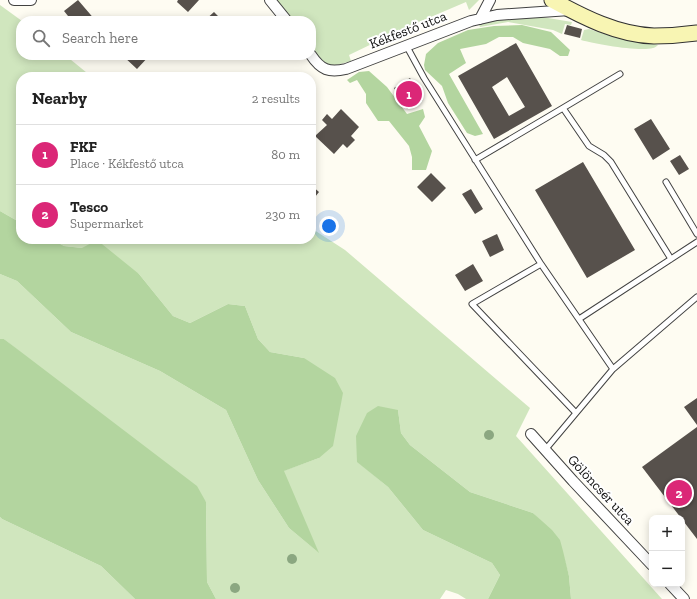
<!DOCTYPE html>
<meta charset="utf-8">
<style>
:root{--surface:#fff;--page:#f6f6f6;--text:#222;--muted:#767676;--line:#e0e0e0;--accent:#db2777}
body{margin:0;font-family:"Zilla Slab",serif;background:var(--page);color:var(--text)}
.controls{position:absolute;right:12px;bottom:12px;display:grid;overflow:hidden;border-radius:8px;box-shadow:0 2px 10px #0003}
.controls button{width:36px;height:36px;display:grid;place-items:center;padding:0;border:0;border-bottom:1px solid var(--line);background:var(--surface);color:var(--text);font:20px sans-serif}
.you{position:absolute;left:329px;top:226px;width:14px;height:14px;margin:-10px;border:3px solid #fff;border-radius:50%;background:#1a73e8;box-shadow:0 0 0 6px #1a73e833}
.badge{display:grid;place-items:center;width:26px;height:26px;border-radius:50%;background:var(--accent);color:#fff;font-size:13px;font-weight:700}
.pin{position:absolute;translate:-50% -50%;border:2px solid #fff;box-shadow:0 1px 4px #0006}
.list{margin:0;padding:0;list-style:none}
h2{display:flex;justify-content:space-between;align-items:center;height:52px;margin:0;padding:0 16px;font-size:17px}
h2 small{font-size:13px;font-weight:400;color:var(--muted)}
.list li{display:grid;grid-template-columns:26px 1fr auto;gap:12px;align-items:center;box-sizing:border-box;height:60px;padding:0 16px;border-top:1px solid var(--line)}
.list b{display:block;font-size:15px;white-space:nowrap}
.list p{margin:0;font-size:13px;white-space:nowrap;color:var(--muted)}
.list em{font-size:13px;font-style:normal;color:var(--muted)}
.icon{flex:none;width:22px;height:22px;fill:none;stroke:currentColor;stroke-width:2;stroke-linecap:round;stroke-linejoin:round}
.map{position:relative;flex:none;width:697px;height:599px;overflow:hidden}
.search{position:absolute;background:var(--surface);box-shadow:0 2px 10px #0003;left:16px;top:16px;width:300px;height:44px;display:flex;align-items:center;gap:10px;box-sizing:border-box;padding:0 14px;border-radius:16px;color:var(--muted);font-size:15px}
.panel{position:absolute;background:var(--surface);box-shadow:0 2px 10px #0003;left:16px;top:72px;width:300px;height:172px;border-radius:16px}
.map>svg:first-child{display:block}
.green{fill:#d0e6be}
.forest{fill:#b3d59f}
.building{fill:#57514c;fill-rule:evenodd}
.lines{fill:none;stroke-linecap:round;stroke-linejoin:round}
.lane-casing{stroke:#424242;stroke-width:7}
.street-casing{stroke:#424242;stroke-width:12}
.secondary-casing{stroke:#313131;stroke-width:17}
.lane{stroke:#fff;stroke-width:5}
.street{stroke:#fff;stroke-width:10}
.secondary{stroke:#f8f5b3;stroke-width:15}
.tree{fill:#8ba781}
.labels{text-anchor:middle;dominant-baseline:central;stroke-width:4;stroke-linejoin:round;paint-order:stroke}
.street-label{font-size:14px;fill:#0f0f0f;stroke:#fff}
</style>
<div class="map">
<svg width="697" height="599" viewBox="0 0 697 599">
<rect width="100%" height="100%" fill="#fefcf2"/>
<path class="green" d="M275,0h204l-10,10 -3,-8 -61,26 -56,27 2,6c-24,7 -22,7 -40,-11v-29h-21z
M0,5l22,16 -1,34h44l27,22h-71v146l-21,-12z
M542,17l30,5 -1,3 -6,-1 -3,10 -9,-4 -45,-8 -28,5 -1,-2 18,-5z
M589,29l19,6 50,10c-1,1 -4,3 -5,3 -13,4 -58,-4 -72,-8l3,-10z
M311,228l34,22 185,158 -14,28 146,163h-91l-2,-23 -10,-36 -26,-27 -63,-21 -60,-47 -9,-12 -3,-23 -40,52 30,25 35,43 69,33 8,12 -12,24h-22l-8,-5 -12,-4 -6,9h-224l-9,-17 -1,-80 -202,-163h-4v-65l17,7 54,51 89,39 66,39 32,70 31,48 29,24 -35,-81 36,-13 -15,-100 -34,-6 -12,-13 -13,-33 -17,-2 -38,19 -17,-7 -34,-42 -57,-26 -18,-2 -13,-7h260z
M0,517l2,2 99,47 34,33h-135z"/>
<path class="forest" d="M522,25l29,7 19,18 -2,6h-8l-10,-7 -27,-6 -10,-6h-14l-13,7 -26,5 6,14 -17,11 34,60 -8,2 -8,-3 -19,-30 -6,-17 -17,-16 -1,-5 2,-11 12,-11 30,-13 26,-4z
M369,71l18,16 20,27 16,-5 2,8 -6,9 13,25 -6,19h-14v-13l-3,-11 -20,-25h-11l-12,-18v-9l-9,-14 -7,3 -3,-3 12,-8z
M0,211l21,12v16h30l13,7 18,2 15,-8 42,34 34,42 17,7 38,-19 17,2 13,33 12,13 34,6 31,20 8,15 -10,53 -14,12 -35,13 35,82 -30,-25 -31,-48 -32,-70 -66,-39 -89,-39 -54,-51 -17,-7z
M0,339h4l193,147 9,16 1,80 9,17h-81l-34,-33 -99,-47 -2,-2z
M378,406l20,4 3,23 9,12 60,47 63,21 19,17 8,10 3,11 6,25 2,23h-83l12,-24 -8,-12 -69,-33 -35,-43 -31,-25 -1,-26 11,-23z"/>
<path class="building" d="M78,0l18,21h-24l-8,-10z
M178,0h21l-11,12 -11,-10z
M214,12l9,9h-19z
M567,25l15,4 -2,9 -16,-4z
M516,43l36,63 -58,33 -36,-63zM507,77l18,30 -16,9 -17,-29z
M124,55h26l-13,14 -14,-13z
M410,78l13,22 -16,9 -13,-21z
M341,109l18,18 -8,9 4,4 -8,8 -4,-4 -9,10 -19,-18 12,-11 -5,-5 5,-6 5,5z
M651,119l19,30 -17,11 -19,-31z
M680,155l9,14 -10,6 -9,-14z
M583,162l52,88 -48,28 -52,-88z
M431,173l15,15 -14,14 -15,-15z
M311,185l8,7 -8,10z
M471,189l12,20 -8,5 -13,-20z
M497,234l7,16 -14,7 -8,-16z
M473,264l10,17 -18,10 -10,-16z
M697,398v27l-13,-18z
M697,427v112l-55,-72z"/>
<g class="lines">
<defs>
<path id="lane" d="M406,45l18,33 117,186 72,105 84,-72
M563,108l57,-34
M475,160l88,-52 26,38 15,9 7,7 60,97
M666,182l31,52
M541,264l-69,40 104,109
M579,319l118,-77
M545,450l68,-81"/>
<path id="street" d="M14,0h17
M270,0l17,21
M480,19l10,-19
M311,55c10,15 18,18 35,14l125,-48 26,-6 73,-5
M531,434l42,47 79,84
M670,584l14,15"/>
<path id="secondary" d="M552,0c31,17 66,35 102,36 14,0 29,-1 43,-3"/>
</defs>
<use href="#lane" class="lane-casing"/>
<use href="#street" class="street-casing"/>
<use href="#secondary" class="secondary-casing"/>
<use href="#lane" class="lane"/>
<use href="#street" class="street"/>
<use href="#secondary" class="secondary"/>
</g>
<g class="tree">
<circle cx="489" cy="435" r="5"/>
<circle cx="292" cy="559" r="5"/>
<circle cx="235" cy="588" r="5"/>
</g>
<g class="labels">
<g class="street-label">
<text transform="translate(408 30) rotate(-21)">Kékfestő utca</text>
<text transform="translate(601 490) rotate(47)">Gölöncsér utca</text>
</g>
</g>
</svg>
<div class="controls">
<button>+</button>
<button>−</button>
</div>
<div class="you"></div>
<div class="pin badge" style="left:409px;top:94px">1</div>
<div class="pin badge" style="left:679px;top:493px">2</div>
<div class="search"><svg class="icon" aria-label="search" viewBox="0 0 24 24"><circle cx="10" cy="10" r="6"/><path d="M15 15l6 6"/></svg>Search here</div>
<section class="panel">
<h2>Nearby<small>2 results</small></h2>
<ul class="list">
<li><span class="badge">1</span><div><b>FKF</b><p>Place · Kékfestő utca</p></div><em>80 m</em></li>
<li><span class="badge">2</span><div><b>Tesco</b><p>Supermarket</p></div><em>230 m</em></li>
</ul>
</section>
</div>
